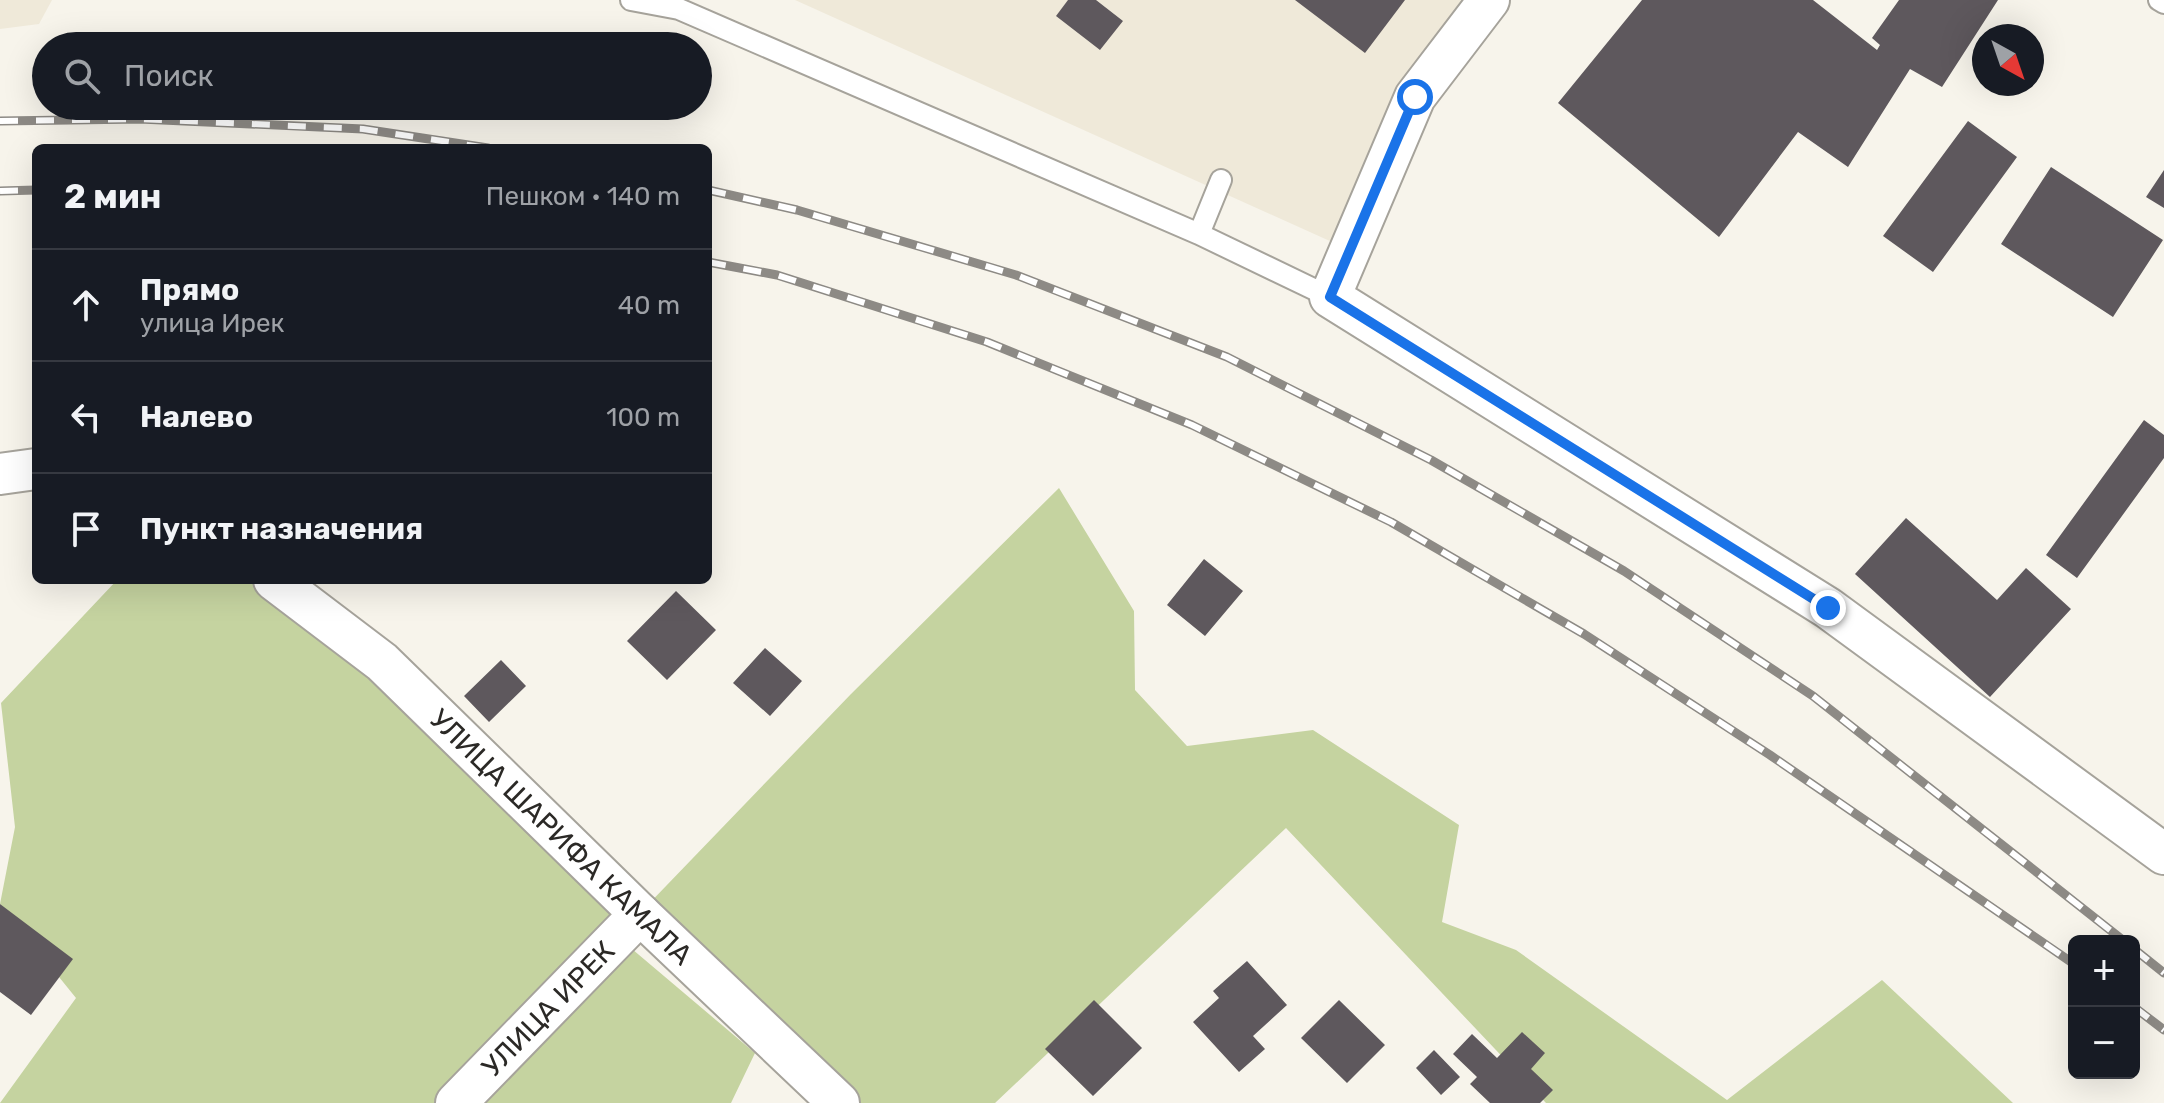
<!DOCTYPE html>
<html lang="ru">
<meta charset="utf-8">
<style>
:root{--surface:#171b24;--page:#20242c;--text:#f1f3f6;--muted:#9ea1a6;--line:#363941}
body{margin:0;font-family:Rubik,sans-serif;background:var(--page);color:var(--text)}
.controls{position:absolute;right:24px;bottom:24px;display:grid;overflow:hidden;border-radius:12px;box-shadow:0 8px 32px #0002}
.controls button{width:72px;height:72px;display:grid;place-items:center;padding:0;border:0;border-bottom:2px solid var(--line);background:var(--surface);color:var(--text);font:40px sans-serif}
.compass{position:absolute;left:1972px;top:24px;width:72px;height:72px;border-radius:50%;background:var(--surface);box-shadow:0 8px 32px #0002;rotate:140deg}
.stop{position:absolute;width:24px;height:24px;margin:-18px;border:6px solid #1a73e8;border-radius:50%;background:#fff}
.stop.end{background:#1a73e8;border-color:#fff;box-shadow:0 2px 8px #0008}
.list{margin:0;padding:0;list-style:none}
h2{display:flex;justify-content:space-between;align-items:center;height:104px;margin:0;padding:0 32px;font-size:34px}
h2 small{font-size:26px;font-weight:400;color:var(--muted)}
.list li{display:grid;grid-template-columns:52px 1fr auto;gap:24px;align-items:center;box-sizing:border-box;height:112px;padding:0 32px;border-top:2px solid var(--line)}
.list b{display:block;font-size:30px;white-space:nowrap}
.list p{margin:0;font-size:26px;white-space:nowrap;color:var(--muted)}
.list em{font-size:26px;font-style:normal;color:var(--muted)}
.icon{flex:none;width:44px;height:44px;fill:none;stroke:currentColor;stroke-width:2;stroke-linecap:round;stroke-linejoin:round}
.map{position:relative;flex:none;width:2164px;height:1103px;overflow:hidden}
.search{position:absolute;background:var(--surface);box-shadow:0 8px 32px #0002;left:32px;top:32px;width:680px;height:88px;display:flex;align-items:center;gap:20px;box-sizing:border-box;padding:0 28px;border-radius:44px;color:var(--muted);font-size:30px}
.panel{position:absolute;background:var(--surface);box-shadow:0 8px 32px #0002;left:32px;top:144px;width:680px;height:440px;border-radius:12px}
.map>svg:first-child{display:block}
.built{fill:#efe9d9}
.green{fill:#c5d3a0}
.building{fill:#5e585d}
.lines{fill:none;stroke-linecap:round;stroke-linejoin:round}
.service-casing{stroke:#a6a39b;stroke-width:24}
.minor-casing{stroke:#a6a39b;stroke-width:44}
.service{stroke:#fff;stroke-width:20}
.minor{stroke:#fff;stroke-width:40}
.rail-casing{stroke:#8d8a85;stroke-width:9}
.rail{stroke:#fff;stroke-width:6;stroke-dasharray:18;stroke-linecap:butt}
.route{stroke:#1a73e8;stroke-width:10}
.labels{text-anchor:middle;dominant-baseline:central;stroke-width:8;stroke-linejoin:round;paint-order:stroke}
.street-label{font-size:28px;fill:#2b2926;stroke:#fff}
</style>
<div class="map">
<svg width="2164" height="1103" viewBox="0 0 2164 1103">
<rect width="100%" height="100%" fill="#f7f4eb"/>
<path class="built" d="M0,0h52l-13,24 -39,5z
M795,0h713l-176,242z"/>
<path class="green" d="M1059,488l75,123 1,79 52,56 126,-16 146,95 -17,97 74,28 211,150 155,-120 131,123h-467l-260,-275 -291,275h-156l-199,-189 -184,189h-456l76,-105 -76,-94 15,-77 -14,-124 116,-123h145l378,333 211,-219z
M632,949l123,104 -24,50h-250z"/>
<path class="building" d="M1068,0h28l27,21 -23,29 -44,-34z
M1295,0h110l-40,53z
M1642,0h171l64,50 3,-5 -8,-7 27,-38h99l-56,87 -32,-18 -62,98 -50,-35 -79,105 -161,-134z
M1968,121l49,36 -84,115 -50,-36z
M2051,167l112,73 -50,77 -112,-73z
M2164,170v38l-18,-11z
M2144,420l20,15v23l-87,120 -31,-23z
M1906,518l91,82 29,-32 45,41 -81,88 -135,-123z
M1204,559l39,32 -38,45 -38,-31z
M676,591l40,39 -49,50 -40,-39z
M765,648l37,33 -32,35 -37,-33z
M501,660l25,26 -37,36 -25,-26z
M0,904l73,55 -42,56 -31,-23z
M1247,961l40,44 -34,31 12,13 -26,23 -46,-50 26,-24 -6,-7z
M1094,1000l48,48 -49,48 -48,-47z
M1339,1000l46,45 -38,38 -46,-45z
M1522,1032l23,21 -14,16 22,21 -13,13h-50l-20,-19 7,-7 -24,-23 19,-20 25,24z
M1434,1050l26,27 -19,18 -25,-27z"/>
<g class="lines">
<defs>
<path id="service" d="M631,0l48,9 520,225 131,63
M2159,0l5,3
M1199,234l22,-54"/>
<g id="minor">
<path d="M1489,0l-74,97 -85,200 498,311 336,246"/>
<path d="M0,474l36,-5"/>
<path id="s1" d="M274,580l108,82 258,252 199,189"/>
<path id="s2" d="M456,1103l184,-189"/>
</g>
</defs>
<use href="#service" class="service-casing"/>
<use href="#minor" class="minor-casing"/>
<use href="#service" class="service"/>
<use href="#minor" class="minor"/>
<defs>
<path id="rail" d="M0,121l140,-2 223,10 125,19
M708,190l89,20 219,65 211,82 204,103 193,111 189,125 311,245
M0,191l36,-1
M708,262l69,13 210,67 205,83 199,97 193,112 186,121 304,209
M2134,949l30,24
M2134,1007l30,23"/>
</defs>
<use href="#rail" class="rail-casing"/>
<use href="#rail" class="rail"/>
</g>
<g class="lines">
<path class="route" d="M1415,97l-85,200 498,311"/>
</g>
<g class="labels">
<g class="street-label">
<text stroke="none"><textPath href="#s1" startOffset="386">УЛИЦА ШАРИФА КАМАЛА</textPath></text>
<text stroke="none"><textPath href="#s2" startOffset="132">УЛИЦА ИРЕК</textPath></text>
</g>
</g>
</svg>
<div class="controls">
<button>+</button>
<button>−</button>
</div>
<svg class="compass" viewBox="-18 -18 36 36"><path d="M0-13l5 13h-10z" fill="#e53935"/><path d="M0 13l5-13h-10z" fill="#9ea1a6"/></svg>
<div class="stop" style="left:1415px;top:97px"></div>
<div class="stop end" style="left:1828px;top:608px"></div>
<div class="search"><svg class="icon" aria-label="search" viewBox="0 0 24 24"><circle cx="10" cy="10" r="6"/><path d="M15 15l6 6"/></svg>Поиск</div>
<section class="panel">
<h2>2 мин<small>Пешком · 140 m</small></h2>
<ul class="list">
<li><svg class="icon" aria-label="ahead" viewBox="0 0 24 24"><path d="M12 20V5M6 11l6-6 6 6"/></svg><div><b>Прямо</b><p>улица Ирек</p></div><em>40 m</em></li>
<li><svg class="icon" aria-label="left" viewBox="0 0 24 24"><path d="M17 20v-9H6M10 6l-5 5 5 5"/></svg><div><b>Налево</b></div><em>100 m</em></li>
<li><svg class="icon" aria-label="arrive" viewBox="0 0 24 24"><path d="M6 21V4h12l-3 4 3 4H6"/></svg><div><b>Пункт назначения</b></div></li>
</ul>
</section>
</div>
